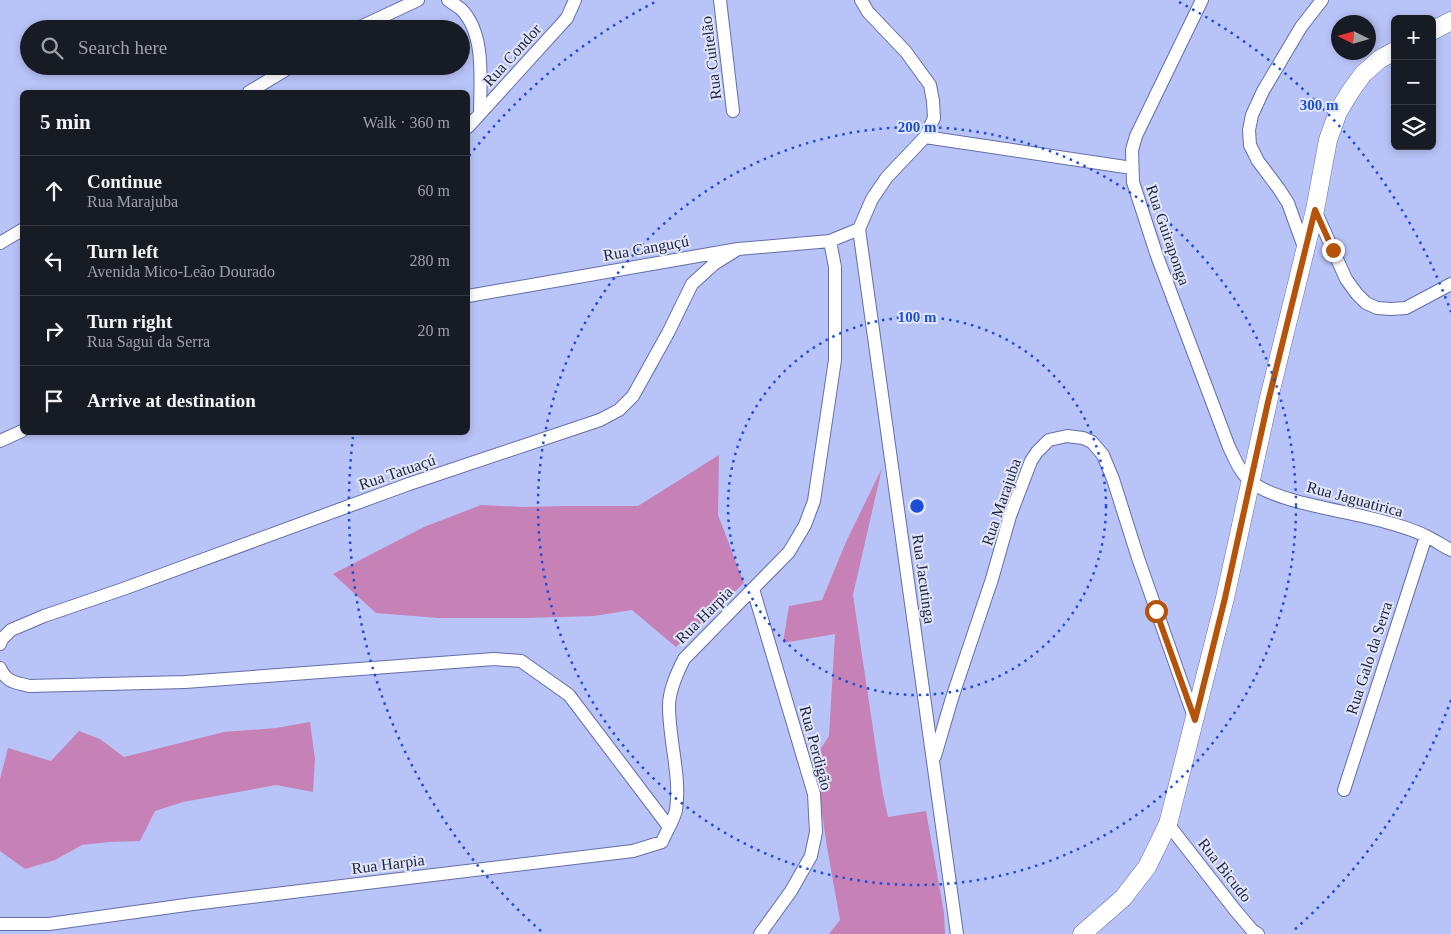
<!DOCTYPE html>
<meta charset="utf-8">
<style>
:root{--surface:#171b24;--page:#242831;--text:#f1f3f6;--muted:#9ea1a6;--line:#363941}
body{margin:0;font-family:"Times New Roman",serif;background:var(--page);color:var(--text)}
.controls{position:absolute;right:15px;top:15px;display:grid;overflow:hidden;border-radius:8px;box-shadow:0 2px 8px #0003}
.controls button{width:45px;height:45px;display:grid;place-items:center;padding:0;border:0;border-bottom:1px solid var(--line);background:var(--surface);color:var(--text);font:25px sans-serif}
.compass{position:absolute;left:1331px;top:15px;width:45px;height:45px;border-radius:50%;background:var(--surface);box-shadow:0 2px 8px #0003;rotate:275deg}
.stop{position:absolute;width:15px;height:15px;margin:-11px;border:4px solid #b45309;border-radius:50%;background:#fff}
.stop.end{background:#b45309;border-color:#fff;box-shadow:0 1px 5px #0008}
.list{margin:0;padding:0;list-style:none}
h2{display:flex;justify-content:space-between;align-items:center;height:65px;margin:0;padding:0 20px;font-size:21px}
h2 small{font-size:16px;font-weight:400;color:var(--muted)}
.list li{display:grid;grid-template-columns:32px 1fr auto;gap:15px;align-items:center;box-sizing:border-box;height:70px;padding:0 20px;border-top:1px solid var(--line)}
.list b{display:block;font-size:19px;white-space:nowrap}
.list p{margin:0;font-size:16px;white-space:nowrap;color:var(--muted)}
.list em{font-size:16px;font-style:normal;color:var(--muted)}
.icon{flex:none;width:28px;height:28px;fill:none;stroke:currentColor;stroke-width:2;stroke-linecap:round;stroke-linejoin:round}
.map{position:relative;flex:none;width:1451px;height:934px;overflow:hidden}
.search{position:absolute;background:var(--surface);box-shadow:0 2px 8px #0003;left:20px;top:20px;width:450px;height:55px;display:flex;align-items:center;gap:12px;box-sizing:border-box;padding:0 18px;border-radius:28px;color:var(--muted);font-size:19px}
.panel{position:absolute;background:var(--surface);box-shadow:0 2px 8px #0003;left:20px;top:90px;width:450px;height:345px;border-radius:8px}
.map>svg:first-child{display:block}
.green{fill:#c682b6}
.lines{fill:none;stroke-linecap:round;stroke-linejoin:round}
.street-casing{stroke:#646eaa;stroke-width:14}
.secondary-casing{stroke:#646eaa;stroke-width:19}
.street{stroke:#fff;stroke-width:12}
.secondary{stroke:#fff;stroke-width:18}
.route{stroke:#b45309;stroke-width:6}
.ring{fill:none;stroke:#1d4ed8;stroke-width:2.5;stroke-dasharray:2.5 5}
.labels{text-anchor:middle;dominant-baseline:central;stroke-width:4;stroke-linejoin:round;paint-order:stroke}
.street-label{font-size:16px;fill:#1f233c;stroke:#e1e6fa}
.centre{fill:#1d4ed8;stroke:#e1e6fa;stroke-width:2.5}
.ring-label{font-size:15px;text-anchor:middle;font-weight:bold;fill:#1d4ed8;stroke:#e1e6fa;stroke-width:4;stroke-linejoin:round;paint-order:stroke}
</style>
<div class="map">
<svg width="1451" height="934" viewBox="0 0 1451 934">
<rect width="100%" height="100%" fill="#b8c3f8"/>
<path class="green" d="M719,455l-1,60 26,68 -68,64 -44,-37 -38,6 -67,2h-89l-62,-5 -43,-39 91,-47 57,-22 42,2 44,-1h71z
M882,468l-29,127 29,194 6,28 38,-6 18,102 1,21h-116l11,-14 -13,-73 -13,-88 15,-23 6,-102 -52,9 6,-37 33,-6 24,-58z
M310,722l5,37 -2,33 -37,-7 -93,17 -28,9 -15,30 -31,1 -27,3 -27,15 -30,9 -25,-18v-72l8,-31 43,13 28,-30 21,8 24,18 100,-25 52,-4z"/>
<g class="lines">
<defs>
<path id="street" d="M448,0c4,3 9,6 13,9 25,25 19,72 19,105
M720,0l13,111
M1202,0l-66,136 -4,14 1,32 24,74 72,191c6,12 10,24 20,33 22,20 83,29 113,36 21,5 46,11 66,21 8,4 15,9 23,13
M356,29l62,-29
M249,92l43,-26
M468,127l99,-109 8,-18
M925,137l207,31
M1315,210l31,69 11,15 9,9 11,5 14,1 15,-1 45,-24
M859,229l98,705
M0,243l22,-13
M1305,250l-17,-47 -9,-14 -21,-28 -8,-16 -1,-15 3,-15 11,-24 38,-64 21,-27
M468,296l270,-47 92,-8 29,-12 13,-30 15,-22 38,-40 9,-19 -1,-17 -3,-16 -24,-33 -38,-40 -7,-12
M0,441l22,-10
M753,589l61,205 2,38 -5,24 -20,35 -31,43
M0,644l2,-5 9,-9 33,-14 79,-27 286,-105 191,-64 19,-10 14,-14 35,-63 24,-49 22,-20 24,-15
M0,668c7,15 15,14 29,18l156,-4 309,-23 27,2 48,34 100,132
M935,756l17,-58 40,-119 18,-63 21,-55 6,-9 12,-12 18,-4 16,2 9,4 11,13 10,24 25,79 57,162
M1344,790l82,-254
M1168,824l67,86 17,20 6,4
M0,924h49l144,-20 440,-53 29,-9c4,-10 12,-22 14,-32 5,-34 -7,-69 -7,-104 0,-16 8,-33 15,-47l105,-107 16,-27 9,-24 21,-141v-93l-5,-26"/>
<path id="secondary" d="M1432,31l19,-10
M1082,934l41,-36 24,-31 21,-43 57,-226 43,-196 47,-192 13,-70 10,-28 12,-20 13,-18 17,-15 15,-8"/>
</defs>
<use href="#street" class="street-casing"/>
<use href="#secondary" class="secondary-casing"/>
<use href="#street" class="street"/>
<use href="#secondary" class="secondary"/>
</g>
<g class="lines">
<path class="route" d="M1156,611l39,109 30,-122 43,-196 47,-192 18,40"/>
</g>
<g class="ring">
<circle cx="917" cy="506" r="189"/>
<circle cx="917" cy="506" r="379"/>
<path d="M1451 700A568 568 0 0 1 1293 931M541 931A568 568 0 0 1 353 437M469 156A568 568 0 0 1 655 2M1179 2A568 568 0 0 1 1451 312"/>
</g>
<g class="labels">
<g class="street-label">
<text transform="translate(512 55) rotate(-48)">Rua Condor</text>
<text transform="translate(711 58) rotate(-97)">Rua Cuitelão</text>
<text transform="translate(1168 235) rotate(71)">Rua Guiraponga</text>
<text transform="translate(646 248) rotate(-10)">Rua Canguçú</text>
<text transform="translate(397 472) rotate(-19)">Rua Tatuaçú</text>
<text transform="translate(1355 499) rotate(15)">Rua Jaguatirica</text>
<text transform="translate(1001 502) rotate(-71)">Rua Marajuba</text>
<text transform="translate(924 579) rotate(82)">Rua Jacutinga</text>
<text transform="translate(704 615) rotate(-45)">Rua Harpia</text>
<text transform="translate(1369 658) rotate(-72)">Rua Galo da Serra</text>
<text transform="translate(816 748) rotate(75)">Rua Perdigão</text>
<text transform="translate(388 864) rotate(-7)">Rua Harpia</text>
<text transform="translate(1225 870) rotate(52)">Rua Bicudo</text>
</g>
</g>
<circle cx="917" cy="506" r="8" class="centre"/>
<g class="ring-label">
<text x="1319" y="110">300 m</text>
<text x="917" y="132">200 m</text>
<text x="917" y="322">100 m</text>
</g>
</svg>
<div class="controls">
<button>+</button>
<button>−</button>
<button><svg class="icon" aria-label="layers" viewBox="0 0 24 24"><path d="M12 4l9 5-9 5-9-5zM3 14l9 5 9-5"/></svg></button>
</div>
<svg class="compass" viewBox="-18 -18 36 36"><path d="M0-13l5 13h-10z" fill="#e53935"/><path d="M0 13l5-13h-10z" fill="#9ea1a6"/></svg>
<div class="stop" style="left:1156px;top:611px"></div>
<div class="stop end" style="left:1333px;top:250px"></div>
<div class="search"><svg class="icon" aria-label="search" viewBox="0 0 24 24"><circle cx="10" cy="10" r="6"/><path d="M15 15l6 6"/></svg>Search here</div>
<section class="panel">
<h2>5 min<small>Walk · 360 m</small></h2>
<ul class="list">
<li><svg class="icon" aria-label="ahead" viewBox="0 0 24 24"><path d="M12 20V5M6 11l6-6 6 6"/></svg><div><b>Continue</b><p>Rua Marajuba</p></div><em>60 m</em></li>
<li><svg class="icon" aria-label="left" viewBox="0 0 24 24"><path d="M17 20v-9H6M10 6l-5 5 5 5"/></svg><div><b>Turn left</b><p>Avenida Mico-Leão Dourado</p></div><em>280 m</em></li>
<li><svg class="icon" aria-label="right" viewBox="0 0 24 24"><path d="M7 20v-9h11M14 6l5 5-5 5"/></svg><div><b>Turn right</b><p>Rua Sagui da Serra</p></div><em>20 m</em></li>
<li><svg class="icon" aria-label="arrive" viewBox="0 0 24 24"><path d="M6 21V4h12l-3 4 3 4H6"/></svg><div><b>Arrive at destination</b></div></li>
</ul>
</section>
</div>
